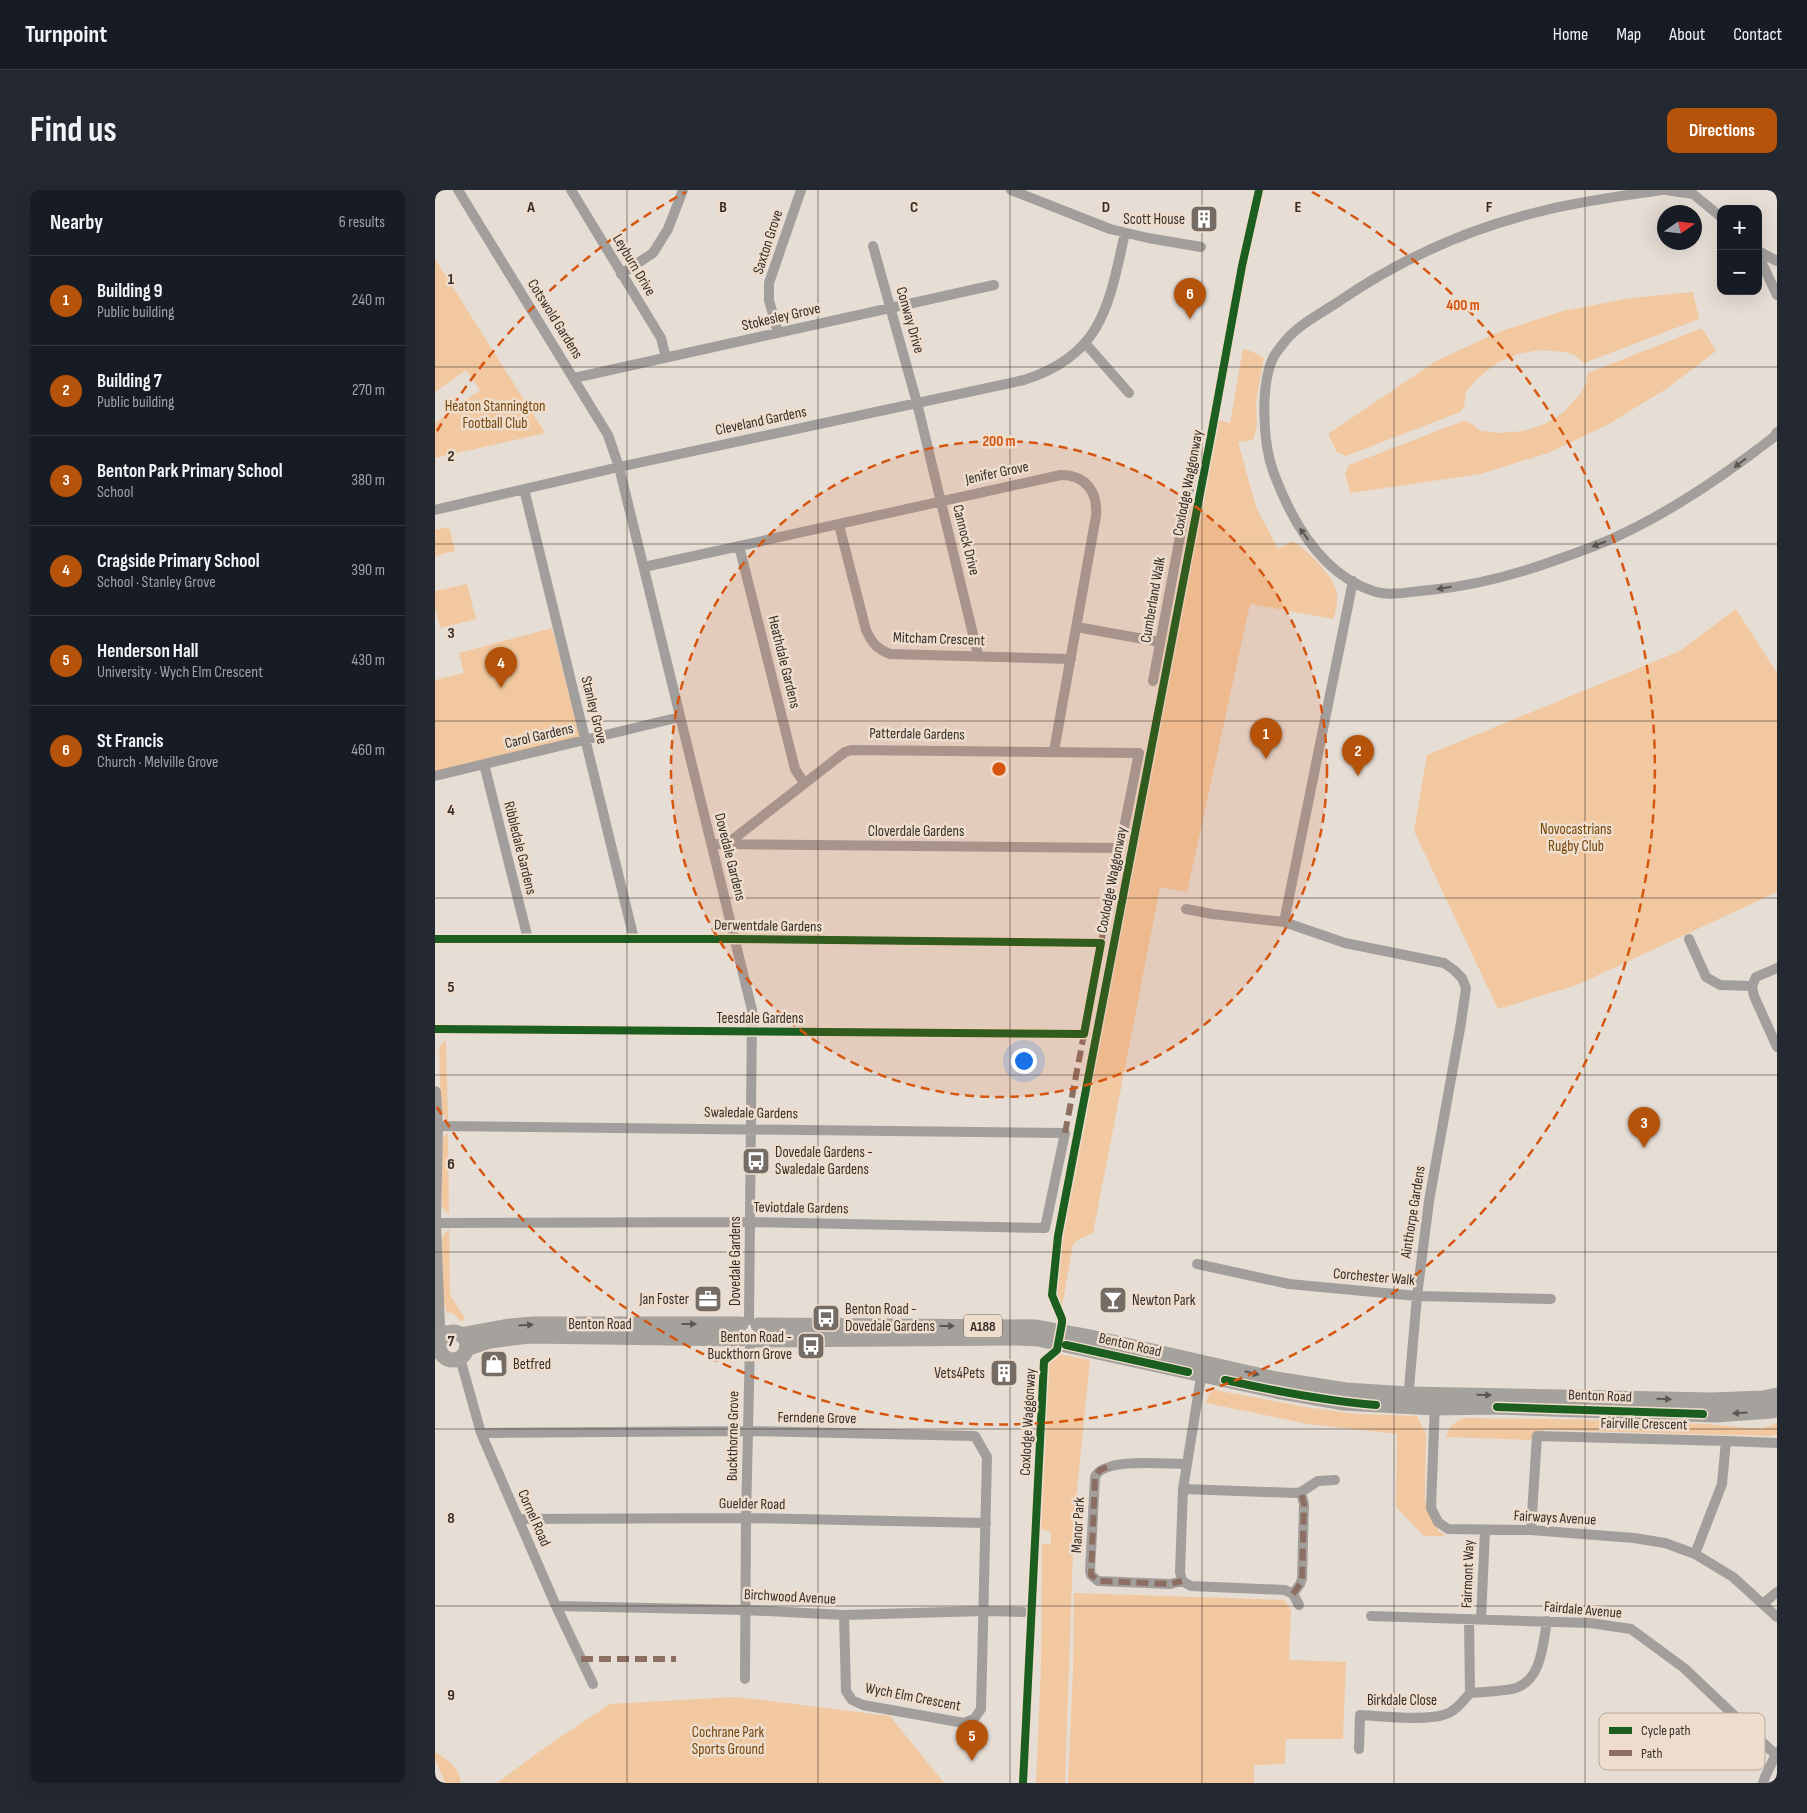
<!DOCTYPE html>
<meta charset="utf-8">
<style>
:root{--surface:#171b24;--page:#242831;--text:#f1f3f6;--muted:#9ea1a6;--line:#363941;--accent:#b45309}
body{margin:0;font-family:"Sofia Sans Condensed",sans-serif;background:var(--page);color:var(--text)}
.controls{position:absolute;right:15px;top:15px;display:grid;overflow:hidden;border-radius:10px;box-shadow:0 5px 20px #0002}
.controls button{width:45px;height:45px;display:grid;place-items:center;padding:0;border:0;border-bottom:1px solid var(--line);background:var(--surface);color:var(--text);font:25px sans-serif}
.compass{position:absolute;left:1222px;top:15px;width:45px;height:45px;border-radius:50%;background:var(--surface);box-shadow:0 5px 20px #0002;rotate:76deg}
.you{position:absolute;left:588px;top:870px;width:18px;height:18px;margin:-12px;border:4px solid #fff;border-radius:50%;background:#1a73e8;box-shadow:0 0 0 8px #1a73e833}
.badge{display:grid;place-items:center;width:32px;height:32px;border-radius:50%;background:var(--accent);color:#fff;font-size:16px;font-weight:700}
.pin{position:absolute;translate:-50% -41px;filter:drop-shadow(0 1px 2px #0008)}
.pin::after{content:'';position:absolute;top:26px;width:18px;height:15px;background:inherit;clip-path:polygon(0 0,100% 0,50% 100%)}
.list{margin:0;padding:0;list-style:none}
h2{display:flex;justify-content:space-between;align-items:center;height:65px;margin:0;padding:0 20px;font-size:21px}
h2 small{font-size:16px;font-weight:400;color:var(--muted)}
.list li{display:grid;grid-template-columns:32px 1fr auto;gap:15px;align-items:center;box-sizing:border-box;height:90px;padding:0 20px;border-top:1px solid var(--line)}
.list b{display:block;font-size:19px;white-space:nowrap}
.list p{margin:0;font-size:16px;white-space:nowrap;color:var(--muted)}
.list em{font-size:16px;font-style:normal;color:var(--muted)}
.map{position:relative;flex:none;width:1342px;height:1593px;overflow:hidden;border-radius:10px}
header{display:flex;align-items:center;gap:30px;box-sizing:border-box;height:70px;padding:0 25px;background:var(--surface);border-bottom:1px solid var(--line)}
header strong{font-size:24px}
nav{display:flex;gap:28px;margin-inline-start:auto;font-size:18px}
.intro{display:flex;align-items:center;justify-content:space-between;box-sizing:border-box;height:120px;padding:0 30px}
h1{margin:0;font-size:35px}
.button{padding:12px 22px;border-radius:10px;background:var(--accent);color:#fff;font-size:18px;font-weight:700}
main{display:flex;gap:30px;padding:0 30px}
aside{flex:1;background:var(--surface);border-radius:10px;box-shadow:0 5px 20px #0002}
.map>svg:first-child{display:block}
.green{fill:#f1c89f}
.lines{fill:none;stroke-linecap:round;stroke-linejoin:round}
.minor{stroke:#a29e9b;stroke-width:10}
.tertiary{stroke:#a29e9b;stroke-width:12}
.primary{stroke:#a5a19c;stroke-width:15}
.quiet{stroke:#8d6e63;stroke-width:6;stroke-dasharray:12 6;stroke-linecap:butt}
.cycleway-casing{stroke:#eeddcd;stroke-width:11}
.cycleway{stroke:#1b5e20;stroke-width:8}
.oneway{fill:#5c5651}
.oneway2{fill:#5d5751}
.grid{fill:none;stroke:#362f29;stroke-width:1;stroke-opacity:0.55}
.ring{fill:none;stroke:#d6550f;stroke-width:2.5;stroke-dasharray:9 6}
.labels{text-anchor:middle;dominant-baseline:central;stroke-width:5;stroke-linejoin:round;paint-order:stroke}
.shield{fill:#eeddcd;stroke:#6d635a;stroke-width:1}
.shield-label{font-size:14px;font-weight:bold;fill:#362f29}
.poi-label{font-size:15px;fill:#362f29;stroke:#eeddcd;text-anchor:end}
.street-label{font-size:15px;fill:#362f29;stroke:#eeddcd}
.park-label{font-size:15px;fill:#76470c;stroke:#eeddcd}
.key{fill:#eeddcd;stroke:#b7a99c;stroke-width:1}
.key-label{font-size:14px;fill:#362f29}
.grid-label{font-size:16px;text-anchor:middle;font-weight:bold;fill:#362f29;stroke:#eeddcd;stroke-width:5;stroke-linejoin:round;paint-order:stroke}
.centre{fill:#d6550f;stroke:#eeddcd;stroke-width:2.5}
.ring-label{font-size:15px;text-anchor:middle;font-weight:bold;fill:#d6550f;stroke:#eeddcd;stroke-width:5;stroke-linejoin:round;paint-order:stroke}
</style>
<header>
<strong>Turnpoint</strong>
<nav><a>Home</a><a>Map</a><a>About</a><a>Contact</a></nav>
</header>
<div class="intro"><h1>Find us</h1><a class="button">Directions</a></div>
<main>
<aside>
<h2>Nearby<small>6 results</small></h2>
<ul class="list">
<li><span class="badge">1</span><div><b>Building 9</b><p>Public building</p></div><em>240 m</em></li>
<li><span class="badge">2</span><div><b>Building 7</b><p>Public building</p></div><em>270 m</em></li>
<li><span class="badge">3</span><div><b>Benton Park Primary School</b><p>School</p></div><em>380 m</em></li>
<li><span class="badge">4</span><div><b>Cragside Primary School</b><p>School · Stanley Grove</p></div><em>390 m</em></li>
<li><span class="badge">5</span><div><b>Henderson Hall</b><p>University · Wych Elm Crescent</p></div><em>430 m</em></li>
<li><span class="badge">6</span><div><b>St Francis</b><p>Church · Melville Grove</p></div><em>460 m</em></li>
</ul>
</aside>
<div class="map">
<svg width="1342" height="1593" viewBox="0 0 1342 1593">
<rect width="100%" height="100%" fill="#e6ddd5"/>
<path class="green" d="M0,69l110,174 -110,25v-35l45,-33 -14,-20 -31,22z
M1258,102l6,27 -115,44 -9,-8 -11,-3 -24,-2 -22,4 -21,9 -19,15 -12,14 -2,15 -4,5 -114,44 -9,-4 -9,-18 108,-73 65,-30 62,-20 68,-13z
M1267,138l14,23 -50,38 -59,36 -59,28 -68,21 -130,19 -5,-20 4,-8 114,-44 6,1 12,9 18,2 25,-2 21,-7 19,-12 16,-18 6,-10 2,-11z
M808,159l10,3 11,6 -8,44 1,23 -4,15 -15,2 18,65 22,42 15,-8c15,10 42,35 44,54 1,8 -2,17 -3,24l-84,-15 -63,288 -27,-5 -67,346 -14,6 -6,5 -12,68 -6,-19 7,-55 -4,-2 152,-818 20,5z
M14,337l6,24 -20,5v-26z
M32,394l9,35 -36,9 -5,-21v-16z
M1301,419l41,64v219l-200,93 -79,24 -84,-178 13,-76 253,-104z
M117,438l28,109 -145,35v-92l29,-7 -5,-20z
M11,850l2,81 -7,-8 -2,-62 1,-5z
M13,943l1,81 -7,-7 -2,-63 1,-5z
M14,1039l1,66 15,23 -3,4 -11,-10 -4,1 -4,-16 -1,-57 1,-4z
M623,1164l32,6 -16,161 -9,262h-29l5,-117 1,-123 9,2v-13l-10,-3 7,-167z
M780,1200l90,17 52,7 60,2 9,18 -1,66 14,31 6,5h-21l-28,-29 1,-73 -89,-10 -102,-21 3,-10z
M1028,1228l150,2 96,4 37,4h17l14,-5v12l-8,1 -224,-6 -10,6 -4,4 -85,-3c3,-10 8,-15 17,-19z
M639,1403l210,7 7,9 -2,51 57,2 -3,77h-57l-1,25 -31,1v18h-186l5,-114z
M302,1507l153,19 54,67h-447l50,-37 63,-42z
M0,1562c13,8 24,15 26,31h-16l-10,-24z"/>
<g class="lines">
<path class="minor" d="M23,0l150,245 11,32 133,543 -3,310
M136,0l90,148 5,20
M576,0l99,39 38,9 53,9
M1227,0c-40,6 -81,11 -120,21 -72,17 -143,49 -204,91 -17,11 -38,22 -51,37 -5,6 -11,13 -14,19 -13,28 -10,85 0,113 18,49 48,103 100,120 17,6 40,0 57,-1 44,-4 88,-16 129,-31 20,-7 40,-14 59,-23 56,-26 107,-61 156,-99l3,-5
M1231,0l27,4 28,23
M438,56l44,157 61,252
M1323,61l19,10
M1323,65l19,40
M186,84l32,-21 15,-24 15,-39
M343,143l-9,-33v-17l32,-93
M650,153l44,50
M139,188l420,-93
M89,299l110,450
M0,320l184,-43 405,-87c79,-25 85,-76 101,-147
M404,335l27,105c6,13 11,19 24,24l181,5
M304,356l56,223 9,14
M209,377l417,-92c25,0 37,17 35,41l-42,235
M642,437l83,15
M718,491l46,-246
M49,574l44,175
M0,586l245,-59
M277,654l408,4 19,-95 -288,-3 -6,2 -118,92
M751,719l26,5 72,8 61,21 99,20 10,7 8,8 4,10 -5,35 -32,178 -12,95 -9,104
M849,732l69,-341
M0,749h299l367,4 -17,91 -649,-5
M1254,749l17,38 14,8 32,1 2,10 23,51
M1317,796l4,-9 21,-9
M0,1033l315,-1 295,6 20,-95 -628,-7
M762,1074l92,20 128,12 134,3
M25,1168l21,75 75,173 37,78
M767,1181l-19,118 -3,83 2,9 9,5 94,4 8,4 6,11
M1000,1212l-4,106 7,14 10,7 83,1 103,8 31,5 30,11 38,23 44,40
M46,1243l267,-2 227,5 12,21 -6,252 -7,10 -10,4 -101,-18 -11,-5 -6,-9 -2,-76
M1291,1251l51,2
M748,1299l113,4 5,-1 17,-11 17,-1
M83,1329l228,-1 240,5
M1096,1340l6,-94 189,5 -4,43 -27,70
M747,1391l-12,3 -72,-3 -7,-6 -1,-4 5,-94c8,-20 72,-13 91,-13
M858,1404l7,-10 2,-5 2,-75 -3,-12
M1329,1413l13,-11
M121,1416l189,4 99,5 140,-4 39,1
M936,1426l219,7 41,6 53,39 91,86
M1034,1429l1,74c10,-1 37,-2 46,-5 26,-9 27,-45 31,-67
M1046,1429l4,-88
M310,1489l1,-161 4,-175
M924,1559l1,-34c20,1 65,6 83,0 12,-3 19,-13 27,-22
M1328,1593l2,-6 12,-25"/>
<path class="tertiary" d="M0,902l2,34 -2,97 4,102 3,13"/>
<path class="primary" d="M323,1135l277,2 60,11 181,41 70,11 62,4 304,6 51,-2 14,-3
M4 1156a14 14 0 1 1 28 0a14 14 0 1 1-28 0Z
M26,1145l49,-9 23,-2h208
M322,1150l259,-2 22,1 238,52 68,12 91,5 62,-1 218,8 57,-4 5,-2
M31,1159l24,-8 39,-5 212,3"/>
<path class="quiet" d="M666,753l19,-95
M630,943l19,-99
M672,1277l-7,3 -5,7 -4,98 7,6 72,3 12,-3
M858,1404l7,-10 2,-5 2,-75 -3,-12
M146,1469h95"/>
<defs>
<path id="cycleway" d="M0,749h299l367,4 -17,91 -649,-5
M631,1155l122,27
M790,1190c50,11 100,21 151,25
M1062,1217l206,7
M588,1593l21,-422 13,-11 5,-27v-4l-10,-24 6,-59 153,-800 31,-170 17,-76"/>
</defs>
<use href="#cycleway" class="cycleway-casing"/>
<use href="#cycleway" class="cycleway"/>
</g>
<defs><path id="oneway-solid" d="M-6-.8H1V-3.2L6.5 0L1 3.2V.8H-6Z" transform="scale(1.25)"/></defs>
<g class="oneway">
<use href="#oneway-solid" transform="translate(1305 273) rotate(143)"/>
<use href="#oneway-solid" transform="translate(869 344) rotate(-126)"/>
<use href="#oneway-solid" transform="translate(1164 354) rotate(159)"/>
<use href="#oneway-solid" transform="translate(1009 398) rotate(171)"/>
</g>
<g class="oneway2">
<use href="#oneway-solid" transform="translate(254 1134)"/>
<use href="#oneway-solid" transform="translate(91 1135) rotate(-4)"/>
<use href="#oneway-solid" transform="translate(512 1136)"/>
<use href="#oneway-solid" transform="translate(817 1183) rotate(13)"/>
<use href="#oneway-solid" transform="translate(1049 1205) rotate(2)"/>
<use href="#oneway-solid" transform="translate(1229 1209) rotate(1)"/>
<use href="#oneway-solid" transform="translate(1305 1223) rotate(176)"/>
</g>
<path class="grid" d="M192,0v1593M383,0v1593M575,0v1593M767,0v1593M959,0v1593M1150,0v1593M0,177h1342M0,354h1342M0,531h1342M0,708h1342M0,885h1342M0,1062h1342M0,1239h1342M0,1416h1342"/>
<circle cx="564" cy="579" r="328" fill="#d6550f" fill-opacity=".12"/>
<g class="ring">
<circle cx="564" cy="579" r="328"/>
<path d="M2 241A656 656 0 0 1 251 2M877 2A656 656 0 1 1 2 917"/>
</g>
<defs>
<symbol id="building-square" viewBox="-11 -11 22 22"><rect x="-9" y="-9" width="18" height="18" rx="4" fill="#746c65" stroke="#eeddcd"/><path d="M-4-6H4V6H1V3H-1V6H-4ZM-2.5-4.3h1.7v1.8h-1.7ZM.8-4.3h1.7v1.8H.8ZM-2.5-1h1.7V.8h-1.7ZM.8-1h1.7V.8H.8Z" fill="#fff"/></symbol>
<symbol id="bus-square" viewBox="-11 -11 22 22"><rect x="-9" y="-9" width="18" height="18" rx="4" fill="#746c65" stroke="#eeddcd"/><path d="M-5-6H5V4H4V6H2V4H-2V6H-4V4H-5ZM-3.5-4V0h7V-4ZM-3.5 1.2v1.5H-2V1.2ZM2 1.2v1.5H3.5V1.2Z" fill="#fff"/></symbol>
<symbol id="office-square" viewBox="-11 -11 22 22"><rect x="-9" y="-9" width="18" height="18" rx="4" fill="#746c65" stroke="#eeddcd"/><path d="M-6-3h4V-5.5h4V-3h4V5H-6ZM-1-4.5V-3h2v-1.5ZM-6 0V1H6V0Z" fill="#fff"/></symbol>
<symbol id="bar-square" viewBox="-11 -11 22 22"><rect x="-9" y="-9" width="18" height="18" rx="4" fill="#746c65" stroke="#eeddcd"/><path d="M-6-5H6L.8 .8V4.5H3.5V6h-7V4.5H-.8V.8Z" fill="#fff"/></symbol>
<symbol id="shop-square" viewBox="-11 -11 22 22"><rect x="-9" y="-9" width="18" height="18" rx="4" fill="#746c65" stroke="#eeddcd"/><path d="M-5-2.5h2.3a2.7 3.5 0 0 1 5.4 0H5L5.5 6h-11ZM-1.5-2.5h3a1.5 2.3 0 0 0-3 0Z" fill="#fff"/></symbol>
</defs>
<g fill-rule="evenodd">
<use href="#building-square" x="753" y="13" width="32" height="32"/>
<use href="#bus-square" x="305" y="955" width="32" height="32"/>
<use href="#office-square" x="257" y="1093" width="32" height="32"/>
<use href="#bar-square" x="662" y="1094" width="32" height="32"/>
<use href="#bus-square" x="375" y="1112" width="32" height="32"/>
<use href="#bus-square" x="360" y="1140" width="32" height="32"/>
<use href="#shop-square" x="43" y="1158" width="32" height="32"/>
<use href="#building-square" x="553" y="1167" width="32" height="32"/>
</g>
<g class="labels">
<rect class="shield" x="529" y="1124.5" width="38" height="23" rx="4"/>
<g class="shield-label">
<text x="548" y="1136">A188</text>
</g>
<g class="poi-label">
<text x="750" y="29">Scott House</text>
<text x="340" y="962" text-anchor="start">Dovedale Gardens -<tspan x="340" dy="17">Swaledale Gardens</tspan></text>
<text x="254" y="1109">Jan Foster</text>
<text x="697" y="1110" text-anchor="start">Newton Park</text>
<text x="410" y="1119" text-anchor="start">Benton Road -<tspan x="410" dy="17">Dovedale Gardens</tspan></text>
<text x="357" y="1147">Benton Road -<tspan x="357" dy="17">Buckthorn Grove</tspan></text>
<text x="78" y="1174" text-anchor="start">Betfred</text>
<text x="550" y="1183">Vets4Pets</text>
</g>
<g class="street-label">
<text transform="translate(333 52) rotate(-72)">Saxton Grove</text>
<text transform="translate(199 75) rotate(59)">Leyburn Drive</text>
<text transform="translate(346 127) rotate(-13)">Stokesley Grove</text>
<text transform="translate(120 129) rotate(58)">Cotswold Gardens</text>
<text transform="translate(475 130) rotate(74)">Conway Drive</text>
<text transform="translate(326 231) rotate(-12)">Cleveland Gardens</text>
<text transform="translate(562 283) rotate(-12)">Jenifer Grove</text>
<text transform="translate(753 293) rotate(-79)">Coxlodge Waggonway</text>
<text transform="translate(531 350) rotate(76)">Cannock Drive</text>
<text transform="translate(718 410) rotate(-80)">Cumberland Walk</text>
<text transform="translate(504 449) rotate(2)">Mitcham Crescent</text>
<text transform="translate(349 472) rotate(76)">Heathdale Gardens</text>
<text transform="translate(159 520) rotate(76)">Stanley Grove</text>
<text transform="translate(482 544) rotate(1)">Patterdale Gardens</text>
<text transform="translate(104 546) rotate(-13)">Carol Gardens</text>
<text x="481" y="641">Cloverdale Gardens</text>
<text transform="translate(85 658) rotate(76)">Ribbledale Gardens</text>
<text transform="translate(295 667) rotate(76)">Dovedale Gardens</text>
<text transform="translate(677 690) rotate(-79)">Coxlodge Waggonway</text>
<text transform="translate(333 736) rotate(1)">Derwentdale Gardens</text>
<text x="325" y="828">Teesdale Gardens</text>
<text transform="translate(316 923) rotate(1)">Swaledale Gardens</text>
<text transform="translate(366 1018) rotate(1)">Teviotdale Gardens</text>
<text transform="translate(978 1022) rotate(-81)">Ainthorpe Gardens</text>
<text transform="translate(300 1071) rotate(-90)">Dovedale Gardens</text>
<text transform="translate(939 1087) rotate(5)">Corchester Walk</text>
<text x="165" y="1134">Benton Road</text>
<text transform="translate(695 1155) rotate(13)">Benton Road</text>
<text transform="translate(1165 1206) rotate(2)">Benton Road</text>
<text transform="translate(382 1228) rotate(1)">Ferndene Grove</text>
<text transform="translate(593 1232) rotate(-87)">Coxlodge Waggonway</text>
<text transform="translate(1209 1234) rotate(1)">Fairville Crescent</text>
<text transform="translate(298 1246) rotate(-89)">Buckthorne Grove</text>
<text transform="translate(317 1314) rotate(1)">Guelder Road</text>
<text transform="translate(99 1328) rotate(66)">Cornel Road</text>
<text transform="translate(1120 1328) rotate(3)">Fairways Avenue</text>
<text transform="translate(643 1335) rotate(-87)">Manor Park</text>
<text transform="translate(1033 1384) rotate(-88)">Fairmont Way</text>
<text transform="translate(355 1407) rotate(3)">Birchwood Avenue</text>
<text transform="translate(1148 1420) rotate(5)">Fairdale Avenue</text>
<text transform="translate(478 1507) rotate(11)">Wych Elm Crescent</text>
<text x="967" y="1510">Birkdale Close</text>
</g>
<g class="park-label">
<text x="60" y="216">Heaton Stannington<tspan x="60" dy="17">Football Club</tspan></text>
<text x="1141" y="639">Novocastrians<tspan x="1141" dy="17">Rugby Club</tspan></text>
<text x="293" y="1542">Cochrane Park<tspan x="293" dy="17">Sports Ground</tspan></text>
</g>
</g>
<rect x="1164" y="1523" width="166" height="57" rx="8" class="key"/>
<rect x="1174" y="1537" width="23" height="7" fill="#1b5e20"/>
<rect x="1174" y="1560" width="23" height="6" fill="#8d6e63"/>
<g class="key-label">
<text x="1206" y="1545">Cycle path</text>
<text x="1206" y="1568">Path</text>
</g>
<g class="grid-label">
<text x="96" y="22">A</text>
<text x="288" y="22">B</text>
<text x="479" y="22">C</text>
<text x="671" y="22">D</text>
<text x="863" y="22">E</text>
<text x="1054" y="22">F</text>
<text x="16" y="94">1</text>
<text x="16" y="271">2</text>
<text x="16" y="448">3</text>
<text x="16" y="625">4</text>
<text x="16" y="802">5</text>
<text x="16" y="979">6</text>
<text x="16" y="1156">7</text>
<text x="16" y="1333">8</text>
<text x="16" y="1510">9</text>
</g>
<circle cx="564" cy="579" r="8" class="centre"/>
<g class="ring-label">
<text x="1028" y="120">400 m</text>
<text x="564" y="256">200 m</text>
</g>
</svg>
<div class="controls">
<button>+</button>
<button>−</button>
</div>
<svg class="compass" viewBox="-18 -18 36 36"><path d="M0-13l5 13h-10z" fill="#e53935"/><path d="M0 13l5-13h-10z" fill="#9ea1a6"/></svg>
<div class="you"></div>
<div class="pin badge" style="left:831px;top:569px">1</div>
<div class="pin badge" style="left:923px;top:586px">2</div>
<div class="pin badge" style="left:1209px;top:958px">3</div>
<div class="pin badge" style="left:66px;top:498px">4</div>
<div class="pin badge" style="left:537px;top:1571px">5</div>
<div class="pin badge" style="left:755px;top:129px">6</div>
</div>
</main>
